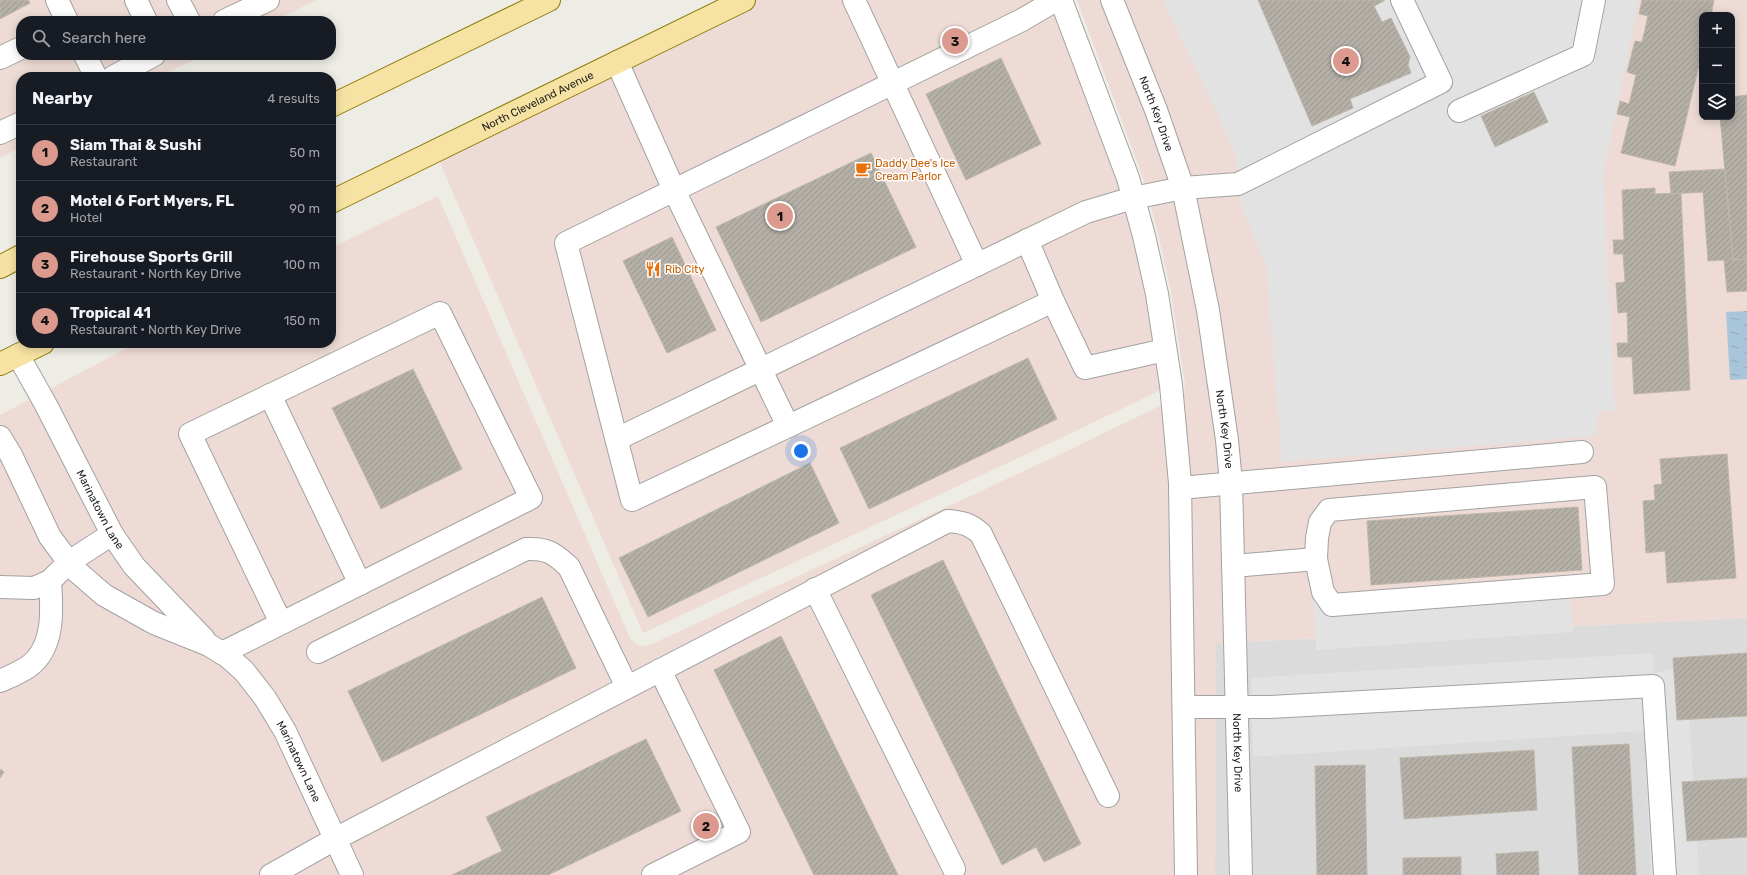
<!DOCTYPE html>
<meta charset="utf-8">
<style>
:root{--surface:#171b24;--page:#20242c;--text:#f1f3f6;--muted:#9ea1a6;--line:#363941;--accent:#db9a8d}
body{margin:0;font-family:Rubik,sans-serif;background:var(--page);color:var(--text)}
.controls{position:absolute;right:12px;top:12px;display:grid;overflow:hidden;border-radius:8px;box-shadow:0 2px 10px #0003}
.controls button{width:36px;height:36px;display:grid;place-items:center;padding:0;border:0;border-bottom:1px solid var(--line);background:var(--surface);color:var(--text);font:20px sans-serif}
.you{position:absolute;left:801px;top:451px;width:14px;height:14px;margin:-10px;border:3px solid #fff;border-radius:50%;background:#1a73e8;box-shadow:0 0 0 6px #1a73e833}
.badge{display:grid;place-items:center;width:26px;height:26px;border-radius:50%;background:var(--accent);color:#111;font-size:13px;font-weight:700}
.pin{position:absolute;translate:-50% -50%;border:2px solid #fff;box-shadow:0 1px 4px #0006}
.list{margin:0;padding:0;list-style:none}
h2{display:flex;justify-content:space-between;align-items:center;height:52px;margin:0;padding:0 16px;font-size:17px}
h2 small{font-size:13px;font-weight:400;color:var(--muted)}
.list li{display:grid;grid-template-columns:26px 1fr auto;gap:12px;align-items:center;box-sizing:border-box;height:56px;padding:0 16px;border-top:1px solid var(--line)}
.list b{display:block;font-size:15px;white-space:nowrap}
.list p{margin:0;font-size:13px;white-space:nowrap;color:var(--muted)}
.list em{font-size:13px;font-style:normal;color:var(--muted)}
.icon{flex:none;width:22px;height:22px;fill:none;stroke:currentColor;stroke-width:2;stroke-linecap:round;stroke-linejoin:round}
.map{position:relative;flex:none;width:1747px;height:875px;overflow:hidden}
.search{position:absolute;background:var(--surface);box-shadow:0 2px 10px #0003;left:16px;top:16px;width:320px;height:44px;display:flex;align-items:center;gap:10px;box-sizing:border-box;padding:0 14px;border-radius:16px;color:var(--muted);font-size:15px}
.panel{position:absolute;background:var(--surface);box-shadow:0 2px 10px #0003;left:16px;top:72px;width:320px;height:276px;border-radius:16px}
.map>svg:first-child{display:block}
.residential{fill:#dcdbdb}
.commercial{fill:#eedbd5;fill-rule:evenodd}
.parking{fill:#e2e2e2}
.water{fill:url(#water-ripples)}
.building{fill:url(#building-hatch);stroke:#bfb7a8}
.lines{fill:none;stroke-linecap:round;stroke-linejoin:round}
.minor-casing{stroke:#a2a2a2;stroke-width:24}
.major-casing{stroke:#8f7c09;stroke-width:24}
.minor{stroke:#fff;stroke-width:22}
.major{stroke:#f6e2a2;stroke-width:22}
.labels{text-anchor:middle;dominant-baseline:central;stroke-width:3;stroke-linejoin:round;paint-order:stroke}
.street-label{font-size:11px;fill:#1e1e1e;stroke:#fff}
.food-label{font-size:11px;fill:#c56008;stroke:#fff;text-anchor:start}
</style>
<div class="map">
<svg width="1747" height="875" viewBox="0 0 1747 875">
<defs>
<pattern id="water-ripples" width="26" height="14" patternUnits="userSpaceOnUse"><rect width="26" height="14" fill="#a8c5d9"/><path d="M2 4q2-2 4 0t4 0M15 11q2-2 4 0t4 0" fill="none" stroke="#90a9ba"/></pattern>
<pattern id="building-hatch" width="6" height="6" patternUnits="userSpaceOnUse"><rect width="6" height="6" fill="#b4afa7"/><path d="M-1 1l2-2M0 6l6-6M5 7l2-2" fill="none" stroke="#9a968f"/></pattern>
</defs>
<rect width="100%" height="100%" fill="#eeede5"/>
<path class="residential" d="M1747,618v257h-532l1,-232z"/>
<path class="commercial" d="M0,0h317l-43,21h-253v34h183l-46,22h-137v70l-21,11z
M744,0h317l67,178 43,207 -112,54 -416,194 -208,-482z
M1077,0h670v618l-531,25 -1,232h-1215v-460l137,-72h194v-95l107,-52 192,442 6,6 4,2 10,-1 417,-194 111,-54 6,-5 1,-8 -14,-91 -13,-60 -16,-58zM1702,15h30v102h-30z"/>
<path class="parking" d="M1163,0h476l-36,175 12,236h-17l-1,25 -315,26 -16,-197 -25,-58 -6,-55z
M1567,575l6,57 -257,18 -3,-55z
M1653,653l1,20 32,-7 13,209h-48l-7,-144 -391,26 -2,-79z"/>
<path class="water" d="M1747,311v68l-17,1 -4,-68z"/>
<path class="building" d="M0,0h28l2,3 -30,16z
M1258,0h126v1l-10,5 8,16 9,-4 19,39 -2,8 3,8 -61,26 3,9 -41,18z
M1642,0h72l-3,15h-9v37l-27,114 -54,-13 9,-36 -13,-3 3,-13 9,3 7,-29 -9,-3 8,-31 7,1 6,-26 -9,-2z
M1001,58l40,86 -75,36 -40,-86z
M1534,92l14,30 -53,25 -14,-31z
M1747,95v164l-14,1 -13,-143h12v-20z
M871,153l45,94 -155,75 -45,-95z
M1725,169l8,91 14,-1v32l-20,1 -3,-32 -16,1 -5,-69 -32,2 -2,-22z
M1655,188v6l26,-1 9,197 -56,4 -2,-37h-14l-1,-14h11l-1,-31 -9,1 -2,-30 9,-1 -2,-28h-9l-1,-14h11l-2,-50z
M672,237l44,93 -49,23 -44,-92z
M1028,358l29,61 -188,90 -29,-61z
M413,369l49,100 -81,40 -49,-101z
M1727,454l9,124 -69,5 -2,-32 -19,2 -3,-52 12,-1 -1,-15 8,-1 -2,-25z
M810,463l29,60 -191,94 -29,-59z
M1578,507l4,63 -211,15 -4,-64z
M943,560l138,284 -37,18 -8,-15 -34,18 -131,-270z
M542,597l34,71 -194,94 -34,-71z
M781,636l117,239h-84l-100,-205z
M1747,653v63l-70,4 -4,-62z
M646,739l35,72 -133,64h-96l50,-24 -16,-34z
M1629,744l7,131h-57l-7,-128z
M1534,750l3,60 -133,9 -4,-61z
M1365,765l2,110h-50l-2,-109z
M0,769l4,3 -4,6z
M1747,778v59l-60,4 -5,-59z
M1538,851l1,24h-42l-1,-21z
M1461,857v18h-58v-17z"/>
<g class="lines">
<defs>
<g id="minor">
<path d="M57,0l10,21"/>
<path d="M136,0l10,21"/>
<path d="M178,0l11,21"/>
<path d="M854,0l123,265"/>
<path d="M1056,0l-34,20 -456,223 66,257 421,-199 32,67 80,-18"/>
<path d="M1061,0l67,178 16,58 13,58 14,91 9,98 6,392"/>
<path id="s1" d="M1112,0l44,110 27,78 25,122 19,130 4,43 10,392"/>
<path d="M224,21l44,-21"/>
<path d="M85,55l11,22"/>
<path d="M0,58l21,-10"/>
<path d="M617,62l57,128 114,236"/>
<path d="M113,77l41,-22"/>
<path d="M1459,111l124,-56 11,-55"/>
<path d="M0,133l21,-10"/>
<path d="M1027,240l26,61"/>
<path id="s2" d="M18,355l28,50 66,129 22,32 70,73"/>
<path d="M270,395l90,189"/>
<path id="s3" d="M0,437l11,18 39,82 24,32 30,26 50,28 55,22 18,11 17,15 21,27 20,33 67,144"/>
<path d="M617,439l469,-227 47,-14 50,-10 55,-4 203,-102 -39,-82"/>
<path d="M1595,487l8,97 -271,21 -9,-13 -7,-33 1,-21 3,-16 9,-12z"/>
<path d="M1180,488l402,-36"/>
<path d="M1233,566l83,-7"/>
<path d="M0,587l34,1 16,-7 19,-19 43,-28"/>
<path d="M815,589l139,280"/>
<path d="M318,652l208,-103c21,-1 28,4 43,18l58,120"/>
<path d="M222,653l309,-155 -91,-185 -250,121 91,189"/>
<path d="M0,681c9,-4 19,-8 28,-14 27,-19 24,-58 22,-86"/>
<path d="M1184,707h86l383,-21 12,189"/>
<path d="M271,875l64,-36 613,-318c14,1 22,3 33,13l127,262"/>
<path d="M653,875l86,-43 -79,-162"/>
</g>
<g id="major">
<path d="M331,106l218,-106"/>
<path id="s4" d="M331,202l413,-202"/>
<path d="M0,267l21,-11"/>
<path d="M0,364l43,-21"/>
</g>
</defs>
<use href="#minor" class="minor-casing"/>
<use href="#major" class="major-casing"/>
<use href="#minor" class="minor"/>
<use href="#major" class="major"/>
</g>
<defs>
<symbol id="cafe-bare" viewBox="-9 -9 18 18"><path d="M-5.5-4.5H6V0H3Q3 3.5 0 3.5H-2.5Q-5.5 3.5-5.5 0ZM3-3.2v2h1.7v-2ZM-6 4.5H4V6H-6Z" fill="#e8710a" stroke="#fff" stroke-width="2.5" paint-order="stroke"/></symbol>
<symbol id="restaurant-bare" viewBox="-9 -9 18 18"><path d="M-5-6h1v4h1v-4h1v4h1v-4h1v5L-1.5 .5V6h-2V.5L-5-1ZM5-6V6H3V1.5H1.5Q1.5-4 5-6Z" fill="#e8710a" stroke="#fff" stroke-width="2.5" paint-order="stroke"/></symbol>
</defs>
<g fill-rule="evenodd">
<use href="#cafe-bare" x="852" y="158" width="22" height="22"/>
<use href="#restaurant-bare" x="642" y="258" width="22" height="22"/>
</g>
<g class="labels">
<g class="street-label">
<text stroke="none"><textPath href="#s4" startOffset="230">North Cleveland Avenue</textPath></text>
<text stroke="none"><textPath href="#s1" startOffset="122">North Key Drive</textPath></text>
<text stroke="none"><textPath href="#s1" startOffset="446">North Key Drive</textPath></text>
<text stroke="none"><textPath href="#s2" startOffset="175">Marinatown Lane</textPath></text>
<text stroke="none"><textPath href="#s1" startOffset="770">North Key Drive</textPath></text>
<text stroke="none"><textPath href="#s3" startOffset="458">Marinatown Lane</textPath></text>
</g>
<g class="food-label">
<text x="875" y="163">Daddy Dee's Ice<tspan x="875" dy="13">Cream Parlor</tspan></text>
<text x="665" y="269">Rib City</text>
</g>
</g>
</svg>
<div class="controls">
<button>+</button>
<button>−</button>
<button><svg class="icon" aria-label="layers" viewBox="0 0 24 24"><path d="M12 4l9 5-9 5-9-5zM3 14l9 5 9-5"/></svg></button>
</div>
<div class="you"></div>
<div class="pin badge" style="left:780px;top:216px">1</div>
<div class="pin badge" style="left:706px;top:826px">2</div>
<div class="pin badge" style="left:955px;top:41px">3</div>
<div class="pin badge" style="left:1346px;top:61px">4</div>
<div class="search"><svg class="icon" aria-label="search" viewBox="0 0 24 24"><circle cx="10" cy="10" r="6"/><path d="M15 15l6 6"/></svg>Search here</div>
<section class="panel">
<h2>Nearby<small>4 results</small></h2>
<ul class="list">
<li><span class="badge">1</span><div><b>Siam Thai &amp; Sushi</b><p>Restaurant</p></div><em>50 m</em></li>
<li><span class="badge">2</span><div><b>Motel 6 Fort Myers, FL</b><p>Hotel</p></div><em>90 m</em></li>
<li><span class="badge">3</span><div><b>Firehouse Sports Grill</b><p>Restaurant · North Key Drive</p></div><em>100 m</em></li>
<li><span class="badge">4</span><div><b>Tropical 41</b><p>Restaurant · North Key Drive</p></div><em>150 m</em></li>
</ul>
</section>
</div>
